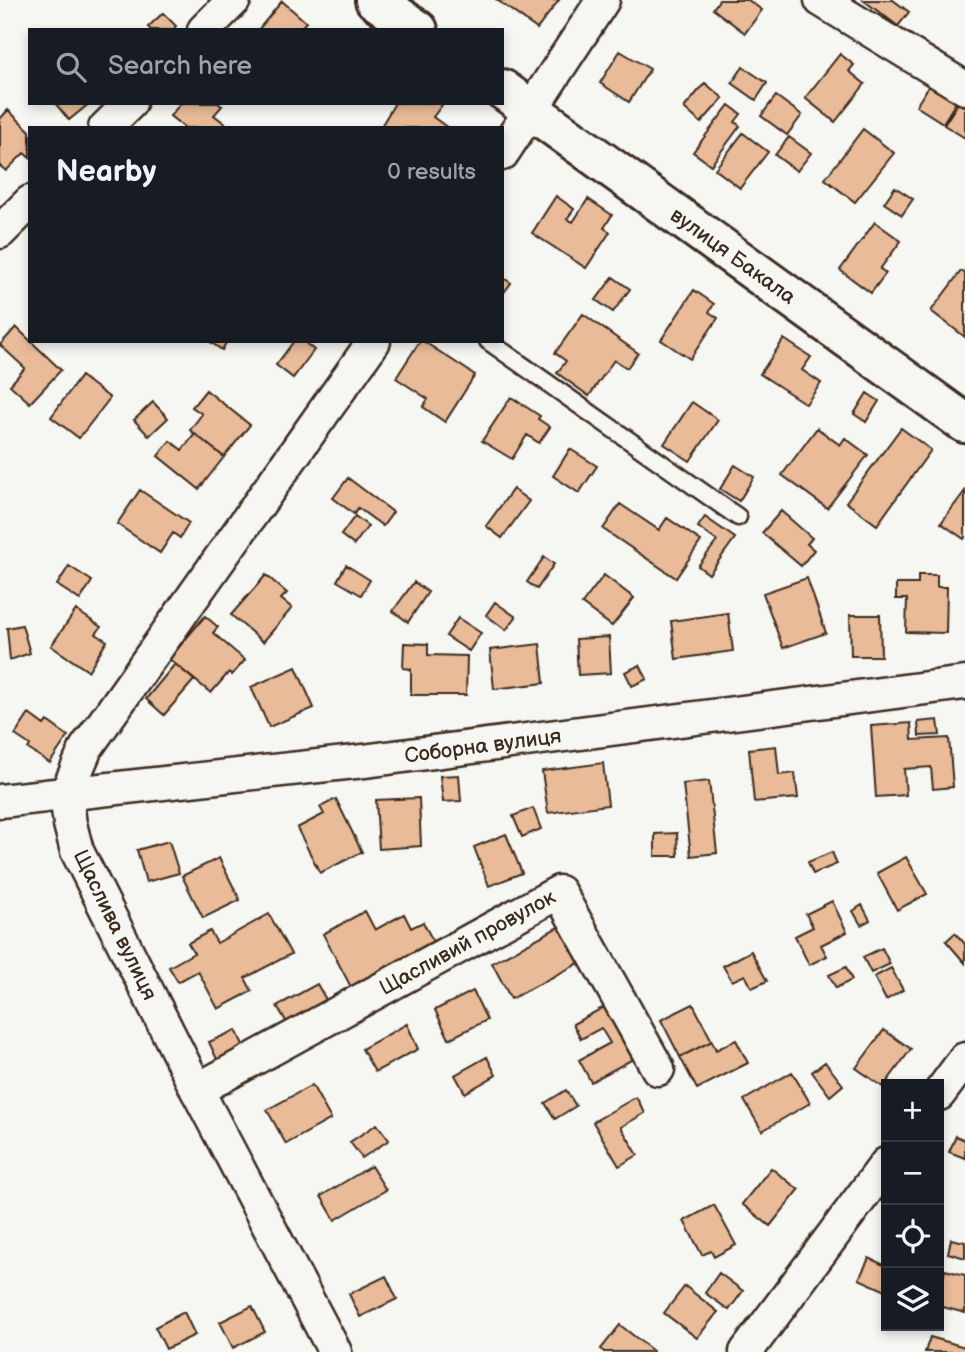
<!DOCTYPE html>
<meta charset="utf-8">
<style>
:root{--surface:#171b24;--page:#242831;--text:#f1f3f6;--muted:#9ea1a6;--line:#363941}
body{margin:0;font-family:"Balsamiq Sans",sans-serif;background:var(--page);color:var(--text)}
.controls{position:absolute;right:21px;bottom:21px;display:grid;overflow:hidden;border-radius:0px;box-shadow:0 4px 10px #0003}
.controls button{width:63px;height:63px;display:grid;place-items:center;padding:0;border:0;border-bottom:2px solid var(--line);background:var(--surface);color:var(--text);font:35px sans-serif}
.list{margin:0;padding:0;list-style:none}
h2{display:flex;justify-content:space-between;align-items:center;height:91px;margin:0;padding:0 28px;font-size:30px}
h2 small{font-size:23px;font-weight:400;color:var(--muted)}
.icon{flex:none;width:38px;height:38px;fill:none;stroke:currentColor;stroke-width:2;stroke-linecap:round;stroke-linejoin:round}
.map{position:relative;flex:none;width:965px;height:1352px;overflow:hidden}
.search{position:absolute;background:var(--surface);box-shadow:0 4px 10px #0003;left:28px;top:28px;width:476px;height:77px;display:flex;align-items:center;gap:18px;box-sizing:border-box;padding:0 24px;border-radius:0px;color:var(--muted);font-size:26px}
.panel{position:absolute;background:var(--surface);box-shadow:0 4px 10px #0003;left:28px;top:126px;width:476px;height:217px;border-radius:0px}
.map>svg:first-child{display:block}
.building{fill:#e9bb99;stroke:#3b2a1e;stroke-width:2}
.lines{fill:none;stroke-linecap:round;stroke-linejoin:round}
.lane-casing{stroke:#3b2a1e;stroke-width:21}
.street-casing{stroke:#3b2a1e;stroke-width:37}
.secondary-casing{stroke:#3b2a1e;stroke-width:44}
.lane{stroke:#f6f6f2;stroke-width:16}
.street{stroke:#f6f6f2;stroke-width:32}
.secondary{stroke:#f6f6f2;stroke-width:38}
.labels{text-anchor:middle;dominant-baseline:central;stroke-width:7;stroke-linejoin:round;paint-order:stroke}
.street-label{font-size:21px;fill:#3b2a1e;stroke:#f6f6f2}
</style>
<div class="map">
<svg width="965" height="1352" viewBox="0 0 965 1352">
<rect width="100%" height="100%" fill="#f6f6f2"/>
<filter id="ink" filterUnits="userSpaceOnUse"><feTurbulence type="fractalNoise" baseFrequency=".0143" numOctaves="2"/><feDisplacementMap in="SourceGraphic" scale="14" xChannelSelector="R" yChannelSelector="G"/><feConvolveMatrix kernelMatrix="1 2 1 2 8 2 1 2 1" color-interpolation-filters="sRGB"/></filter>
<g filter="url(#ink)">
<path class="building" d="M497,0h62l-22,29z
M719,0h29l14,10 -17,23 -32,-24z
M863,0h30l16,12 -11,14z
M282,1l24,21 -7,8h-41z
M163,13l13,13 -3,4h-22l-3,-3z
M620,51l30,18 -21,33 -29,-19z
M840,54l14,11 -5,6 16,13 -30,38 -30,-24z
M743,67l24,16 -11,17 -24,-17z
M705,83l18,15 -22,25 -17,-15z
M929,86l27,16 -13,21 -27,-17z
M776,96l26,19 -15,20 -26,-19z
M55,103h35l-21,17z
M181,103h37l4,3 -8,9 13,10 -3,3h-39l-15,-12z
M395,103h44l3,2 -9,12 15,11h-68z
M958,103l7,4v31l-21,-13z
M729,105l12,9 -6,8 5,4 -29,39 -18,-13z
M8,110l22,21v27l-6,-5 -18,18 -6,-5v-47z
M863,129l31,24 -39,49 -30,-23z
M743,133l25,19 -28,36 -25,-19z
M789,137l22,16 -14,18 -22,-16z
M895,187l18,12 -11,16 -18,-12z
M556,196l18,13 -7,10 6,3 15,-23 24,16 -8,13 6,4 -24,36 -54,-35z
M875,222l26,19 -21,28 6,4 -15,20 -31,-23z
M961,271l4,2v64l-34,-26z
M502,277l9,6 -9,12z
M613,277l17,12 -17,23 -17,-12z
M694,290l20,14 -5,8 9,6 -28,41 -29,-19z
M583,314l55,39 -11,15 -13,-8 -25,36 -32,-23 9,-12 -11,-8z
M16,327l45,43 -31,33 -20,-18 15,-17 -25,-23z
M784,339l27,18 -9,13 19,13 -15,21 -46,-30z
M209,341h18l-5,9z
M294,341h9l11,9 -21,28 -17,-13z
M420,341h3l52,34 -30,47 -22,-15 5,-8 -32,-21z
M81,376l29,22 -31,40 -28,-21z
M206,390l44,35 -26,32 -34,-27 12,-16 -10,-7z
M867,393l12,8 -13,21 -12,-8z
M511,397l29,19 -2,3 12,8 -11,16 -12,-8 -15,24 -30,-18z
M153,402l15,16 -19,18 -15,-16z
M692,402l26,18 -28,41 -26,-17z
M817,428l23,17 5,-7 23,17 -41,53 -45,-33z
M901,428l30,22 -54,75 -31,-23z
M195,434l29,23 -25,32 -41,-33 12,-15 12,9z
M570,449l27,17 -18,27 -26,-17z
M735,465l19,12 -15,24 -19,-12z
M348,478l45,34 -10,14 -25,-18 -4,6 -21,-16z
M513,489l16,12 -27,37 -16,-12z
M140,490l49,33 -9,15 -7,-5 -13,20 -43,-29z
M965,491v46l-1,2 -23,-16z
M620,504l39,26 8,-12 34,23 -25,37 -73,-49z
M781,511l31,27 -5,6 7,6 -13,16 -39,-33z
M355,516l13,10 -14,19 -13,-10z
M705,517l30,21 -26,36 -11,-8 19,-25 -19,-14z
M544,557l10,7 -17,25 -10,-7z
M346,565l24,15 -9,15 -24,-14z
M69,566l23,15 -12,19 -23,-15z
M266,575l21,18 -6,6 11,9 -29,34 -32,-27z
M604,575l30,23 -22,28 -30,-22z
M918,575h19v12h10l-1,46 -40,-1 1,-33h-11v-15h22z
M807,578l19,55 -43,15 -20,-55z
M414,582l14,10 -20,30 -15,-11z
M495,602l21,15 -10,13 -20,-15z
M76,610l25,17 -5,7 11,7 -19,30 -37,-25z
M728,613l5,38 -57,8 -5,-38z
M850,615h30l1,41h-30z
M205,616l13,11 -5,6 32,27 -13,15 -3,-3 -18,21 -42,-34z
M458,618l23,15 -12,18 -23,-15z
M22,625l8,28 -20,7 -3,-32z
M609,637l2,36 -33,2 -2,-36z
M404,643l24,1v11l39,1 -1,39h-55v-26l-8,-1z
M540,644l4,39 -50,6 -4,-39z
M175,664l19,16 -30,35 -18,-16z
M640,665l7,14 -15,7 -7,-14z
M296,667l18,41 -45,19 -18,-40z
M29,714l15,11 3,-4 21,15 -18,27 -22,-14 2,-4 -15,-10z
M938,720l2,15 -21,1 -1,-14z
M911,723l1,17 37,-2 4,49 -20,2 -2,-22 -27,2 2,26 -30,2 -5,-71z
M776,746l3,29 16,-2 3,25 -44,4 -5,-53z
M603,763l5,42 -60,8 -6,-42z
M459,775l2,26 -18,1 -3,-26z
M709,781l8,72 -26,3 -8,-72z
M419,798l2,48 -42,3 -3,-49z
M336,799l26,53 -42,21 -23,-45 27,-14 -4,-7z
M533,808l8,21 -19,8 -9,-21z
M677,833l1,23h-23v-22z
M506,834l16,39 -33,13 -15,-39z
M169,841l10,32 -33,9 -9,-32z
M832,852l5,12 -24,10 -5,-12z
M906,857l21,37 -30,16 -20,-37z
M219,858l21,42 -37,18 -21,-42z
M832,901l15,31 -26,13 6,11 -18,9 -14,-29 18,-9 -7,-13z
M862,905l8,15 -9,5 -8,-14z
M365,911l10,19 29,-16 7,14 12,-6 11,21 -83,44 -28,-53z
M269,914l22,40 -46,24 7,13 -34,18 -20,-38 -20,11 -9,-15 25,-14 -6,-10 22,-12 7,12z
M560,926l6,10 5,-3 14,27 -74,39 -19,-36z
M955,933l10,11v19l-19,-22z
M882,948l8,16 -19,9 -8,-16z
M751,951l16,30 -15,7 -7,-13 -13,6 -9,-15z
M846,967l6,13 -16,8 -7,-13z
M891,968l12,22 -17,10 -12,-23z
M317,984l12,21 -39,23 -13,-22z
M473,991l14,29 -38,19 -14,-29z
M693,1004l19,37 -32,16 -19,-37z
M604,1007l29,52 -42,23 -12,-22 31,-17 -9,-15 -20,11 -8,-15z
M407,1024l11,25 -43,23 -13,-23z
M236,1030l11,23 -27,13 -11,-24z
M884,1030l27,19 -28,38 -27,-19z
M736,1040l12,23 -51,26 -17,-32 32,-16 4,9z
M487,1057l9,18 -31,18 -10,-18z
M825,1062l18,23 -13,11 -18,-24z
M792,1072l18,31 -48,28 -18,-31z
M312,1085l19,34 -45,25 -19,-34z
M566,1090l10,16 -21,13 -10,-16z
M636,1097l9,16 -24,14 17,28 -19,11 -26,-44z
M377,1124l12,16 -27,18 -12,-16z
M956,1136l9,4v18l-16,-6z
M371,1166l15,24 -51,30 -14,-24z
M771,1168l28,22 -29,36 -28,-22z
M714,1205l22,40 -22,12 -3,-6 -9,4 -18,-34z
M951,1239l14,3v16l-17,-5z
M869,1258l17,8v25l-27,-12z
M945,1270l20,5v38l-26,-7v-11z
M719,1273l24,18 -14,19 -24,-17z
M386,1276l11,23 -37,18 -11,-23z
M685,1286l33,26 -21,26 -33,-25z
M252,1306l13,26 -32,16 -13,-26z
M184,1312l11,23 -29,14 -11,-22z
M620,1325l33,26 -1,1h-48l-3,-3z
M930,1337l35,10v5h-40z"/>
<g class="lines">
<defs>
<path id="lane" d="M488,341l250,176"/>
<g id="street">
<path d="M821,0l144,88"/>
<path d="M204,30l30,-30"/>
<path d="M105,128l25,-25"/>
<path d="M502,154l101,-154"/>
<path d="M0,232l30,-30"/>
<path id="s1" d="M0,801l364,-40 601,-78"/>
<path id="s2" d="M197,1090l362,-198 99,177"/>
<path d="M939,1094l26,-35"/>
<path d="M335,1352l-138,-262 -120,-239 -7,-27 -4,-29 20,-47 288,-407"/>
<path d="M746,1352l140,-188"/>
</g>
<g id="secondary">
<path d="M375,0l43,30"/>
<path id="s3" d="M502,89l463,334"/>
</g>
</defs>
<use href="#lane" class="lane-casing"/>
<use href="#street" class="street-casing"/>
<use href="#secondary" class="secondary-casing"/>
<use href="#lane" class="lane"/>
<use href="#street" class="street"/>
<use href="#secondary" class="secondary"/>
</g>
</g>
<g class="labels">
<g class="street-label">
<text stroke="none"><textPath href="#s3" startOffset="285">вулиця Бакала</textPath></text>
<text stroke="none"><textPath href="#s1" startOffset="486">Соборна вулиця</textPath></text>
<text transform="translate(115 925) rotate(64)">Щаслива вулиця</text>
<text stroke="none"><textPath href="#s2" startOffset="308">Щасливий провулок</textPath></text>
</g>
</g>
</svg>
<div class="controls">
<button>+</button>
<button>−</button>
<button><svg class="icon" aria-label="locate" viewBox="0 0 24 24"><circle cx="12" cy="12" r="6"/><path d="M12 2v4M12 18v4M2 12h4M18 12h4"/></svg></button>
<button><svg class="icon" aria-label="layers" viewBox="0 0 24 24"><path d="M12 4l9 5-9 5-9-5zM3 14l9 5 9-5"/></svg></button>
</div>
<div class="search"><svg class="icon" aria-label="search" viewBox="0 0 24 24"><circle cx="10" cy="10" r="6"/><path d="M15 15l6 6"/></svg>Search here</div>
<section class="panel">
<h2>Nearby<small>0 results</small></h2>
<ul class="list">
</ul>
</section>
</div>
